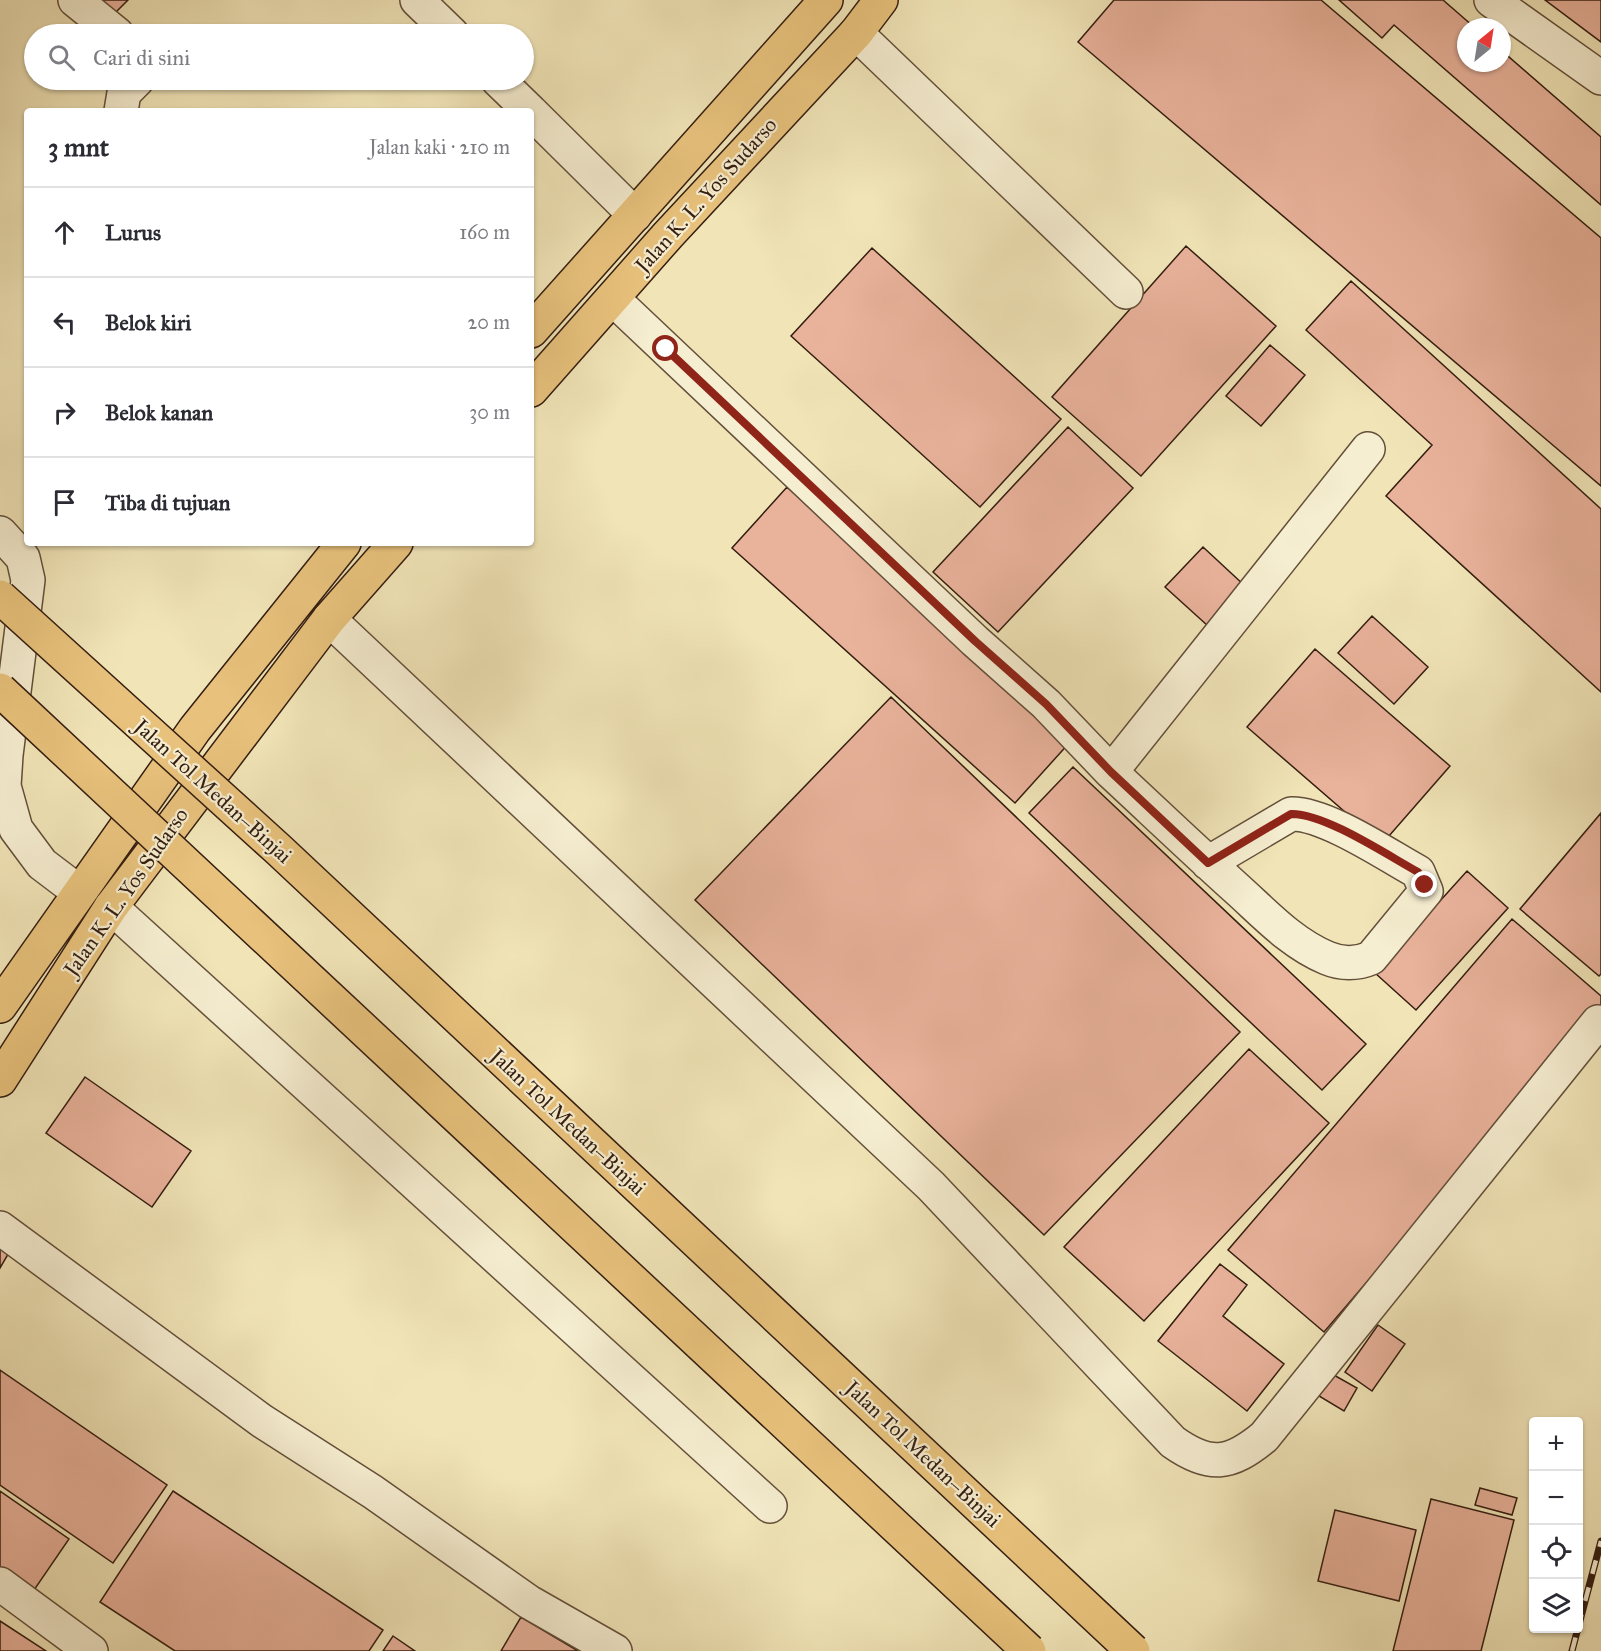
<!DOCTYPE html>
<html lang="id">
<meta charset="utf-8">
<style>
:root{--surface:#fff;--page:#f2f2f3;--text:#2b2b33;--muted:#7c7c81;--line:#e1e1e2}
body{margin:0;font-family:"IM FELL Great Primer",serif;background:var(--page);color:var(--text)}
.controls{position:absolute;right:18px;bottom:18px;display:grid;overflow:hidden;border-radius:6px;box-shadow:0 2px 4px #0004}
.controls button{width:54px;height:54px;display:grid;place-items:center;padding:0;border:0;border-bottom:2px solid var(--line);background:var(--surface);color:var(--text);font:30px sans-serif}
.compass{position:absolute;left:1457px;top:18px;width:54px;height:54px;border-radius:50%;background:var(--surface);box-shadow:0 2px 4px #0004;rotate:30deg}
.stop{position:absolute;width:18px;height:18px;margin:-14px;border:4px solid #8f2418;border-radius:50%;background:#fff}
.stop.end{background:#8f2418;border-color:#fff;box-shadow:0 2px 6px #0008}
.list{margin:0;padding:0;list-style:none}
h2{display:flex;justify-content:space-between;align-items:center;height:78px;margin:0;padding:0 24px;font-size:26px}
h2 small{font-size:20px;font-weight:400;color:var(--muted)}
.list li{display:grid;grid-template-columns:39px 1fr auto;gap:18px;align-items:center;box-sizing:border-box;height:90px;padding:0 24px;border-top:2px solid var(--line)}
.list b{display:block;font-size:22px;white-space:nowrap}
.list em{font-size:20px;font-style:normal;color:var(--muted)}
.icon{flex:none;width:33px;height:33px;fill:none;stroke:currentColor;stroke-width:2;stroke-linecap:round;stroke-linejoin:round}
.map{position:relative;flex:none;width:1601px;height:1651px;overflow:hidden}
.search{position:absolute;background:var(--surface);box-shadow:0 2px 4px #0004;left:24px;top:24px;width:510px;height:66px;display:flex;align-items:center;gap:15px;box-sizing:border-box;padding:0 21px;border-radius:33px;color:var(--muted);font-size:22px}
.panel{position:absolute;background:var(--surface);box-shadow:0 2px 4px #0004;left:24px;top:108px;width:510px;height:438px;border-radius:6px}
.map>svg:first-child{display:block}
.building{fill:#e9b29b;stroke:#341d10;stroke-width:1.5}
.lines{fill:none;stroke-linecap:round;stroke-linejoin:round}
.minor-casing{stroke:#634f3a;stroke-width:36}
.highway-casing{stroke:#341d10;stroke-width:36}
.minor{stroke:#f6eed1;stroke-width:33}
.highway{stroke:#e8c27c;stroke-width:33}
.rail-casing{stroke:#341d10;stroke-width:7}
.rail{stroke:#f6eed1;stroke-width:4.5;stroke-dasharray:14;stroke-linecap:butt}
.highway-bridge-casing{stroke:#341d10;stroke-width:36;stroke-linecap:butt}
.highway-bridge{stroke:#e8c27c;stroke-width:33}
.route{stroke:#8f2418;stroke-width:8}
.labels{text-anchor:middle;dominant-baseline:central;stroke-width:4.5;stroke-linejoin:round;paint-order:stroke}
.street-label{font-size:21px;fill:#341d10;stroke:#f6eed1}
</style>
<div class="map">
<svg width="1601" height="1651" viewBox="0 0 1601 1651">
<rect width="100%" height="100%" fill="#f1e5b8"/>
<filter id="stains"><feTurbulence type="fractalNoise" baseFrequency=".00333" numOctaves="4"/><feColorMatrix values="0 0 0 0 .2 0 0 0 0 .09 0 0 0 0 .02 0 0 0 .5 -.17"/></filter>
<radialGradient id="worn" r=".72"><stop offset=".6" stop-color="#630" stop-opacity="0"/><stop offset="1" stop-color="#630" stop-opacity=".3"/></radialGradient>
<path class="building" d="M91,0h37l-18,18z
M1114,0h207l280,238v248l-523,-444z
M1339,0h104l31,27h-8v36h36v-12l99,86v68l-207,-180 -12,13z
M1545,0h56v42z
M1186,246l90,80 -135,150 -89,-79z
M872,248l189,171 -81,88 -189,-171z
M1351,281l250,228v183l-215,-196 46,-51 -126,-115z
M1270,345l35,30 -44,51 -35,-30z
M1068,427l65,61 -135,144 -65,-60z
M787,487l283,255 -55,61 -283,-255z
M1203,547l42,39 -37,40 -43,-39z
M1372,616l56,51 -34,37 -56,-51z
M1315,649l135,117 -68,78 -135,-117z
M891,697l349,335 -196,203 -349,-335z
M1073,767l293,277 -44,46 -293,-277z
M1601,813v161l-2,2 -79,-67z
M1467,871l41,37 -92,102 -41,-37z
M1512,919l89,77v13l-277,323 -96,-82z
M1249,1049l80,74 -185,198 -80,-74z
M85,1077l106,74 -39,56 -106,-74z
M0,1236l14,8 -14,24z
M1220,1264l27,21 -24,31 61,48 -37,47 -89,-70z
M1378,1325l27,19 -33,47 -27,-19z
M0,1370l167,115 -54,78 -113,-78z
M1332,1374l25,14 -13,23 -25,-15z
M1480,1488l37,10 -5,17 -37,-10z
M0,1491l69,48 -37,54 -32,-23z
M173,1491l210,139 -14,21h-194l-75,-49z
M1431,1499l83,21 -33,131h-88z
M1335,1510l81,20 -17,71 -81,-20z
M521,1617l57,34h-77z
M0,1621l46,30h-46z
M393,1636l22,15h-32z"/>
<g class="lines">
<defs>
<path id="minor" d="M75,0l42,34
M417,0l35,34
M1491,0l110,78
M856,33l270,259
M498,80l32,31
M121,111l3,-18 13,-13
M531,112l104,103
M613,299l362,342 71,63 65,68 257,-323
M0,533l23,25 5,22 -22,175 -2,31 12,43 26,35 37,28
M329,619l602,567 242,256c37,26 57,23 91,-5l334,-415
M1111,772c42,39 83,78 125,116 29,26 55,55 91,70 14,6 30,6 44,0l55,-67 -8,-19c-31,-17 -93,-59 -127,-58l-83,49
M111,907l659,599
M0,1228l262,193 111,71 156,110 86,49
M0,1584l91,67"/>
<path id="highway" d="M531,331l295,-331
M531,390l137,-155 188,-202 25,-33
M0,1006l195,-277 149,-186
M0,1080l111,-173 218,-288 67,-76"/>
</defs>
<use href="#minor" class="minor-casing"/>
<use href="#highway" class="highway-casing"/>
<use href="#minor" class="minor"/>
<use href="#highway" class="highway"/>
<defs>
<path id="rail" d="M1578,1628l23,-87
M1572,1651l6,-23"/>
</defs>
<use href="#rail" class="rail-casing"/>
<use href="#rail" class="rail"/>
<defs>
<path id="highway-bridge" d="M0,597l279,253 854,801
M0,690l1029,961"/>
</defs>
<use href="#highway-bridge" class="highway-bridge-casing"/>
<use href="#highway-bridge" class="highway-bridge"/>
</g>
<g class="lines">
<path class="route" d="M666,349l309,292 71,63 65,68 97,91 83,-49c33,-1 96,41 127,58l7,13"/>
</g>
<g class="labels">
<g class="street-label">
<text transform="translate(706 195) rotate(-48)">Jalan K. L. Yos Sudarso</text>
<text transform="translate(213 791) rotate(42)">Jalan Tol Medan–Binjai</text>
<text transform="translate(126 892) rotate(-55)">Jalan K. L. Yos Sudarso</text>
<text transform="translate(568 1122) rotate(43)">Jalan Tol Medan–Binjai</text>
<text transform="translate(923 1454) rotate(43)">Jalan Tol Medan–Binjai</text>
</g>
</g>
<rect width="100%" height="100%" filter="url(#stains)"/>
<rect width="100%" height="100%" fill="url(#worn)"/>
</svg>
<div class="controls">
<button>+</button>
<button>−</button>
<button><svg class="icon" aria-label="locate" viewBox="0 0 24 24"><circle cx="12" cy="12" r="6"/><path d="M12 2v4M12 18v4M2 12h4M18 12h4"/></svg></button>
<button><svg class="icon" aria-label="layers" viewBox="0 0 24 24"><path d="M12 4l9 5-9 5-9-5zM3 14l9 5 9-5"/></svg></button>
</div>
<svg class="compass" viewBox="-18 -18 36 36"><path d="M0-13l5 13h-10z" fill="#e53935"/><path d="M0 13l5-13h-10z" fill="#7c7c81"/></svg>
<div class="stop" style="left:666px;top:349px"></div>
<div class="stop end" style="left:1425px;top:885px"></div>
<div class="search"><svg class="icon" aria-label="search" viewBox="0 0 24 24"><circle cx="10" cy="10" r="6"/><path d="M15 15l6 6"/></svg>Cari di sini</div>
<section class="panel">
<h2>3 mnt<small>Jalan kaki · 210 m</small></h2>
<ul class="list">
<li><svg class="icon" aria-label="ahead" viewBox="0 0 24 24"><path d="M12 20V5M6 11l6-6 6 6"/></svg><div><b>Lurus</b></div><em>160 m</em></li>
<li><svg class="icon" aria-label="left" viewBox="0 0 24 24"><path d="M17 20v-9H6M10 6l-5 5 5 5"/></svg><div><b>Belok kiri</b></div><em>20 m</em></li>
<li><svg class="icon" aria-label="right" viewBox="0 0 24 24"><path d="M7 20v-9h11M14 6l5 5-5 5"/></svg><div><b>Belok kanan</b></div><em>30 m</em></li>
<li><svg class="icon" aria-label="arrive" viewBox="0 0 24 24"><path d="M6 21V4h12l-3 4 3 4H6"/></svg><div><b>Tiba di tujuan</b></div></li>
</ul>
</section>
</div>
